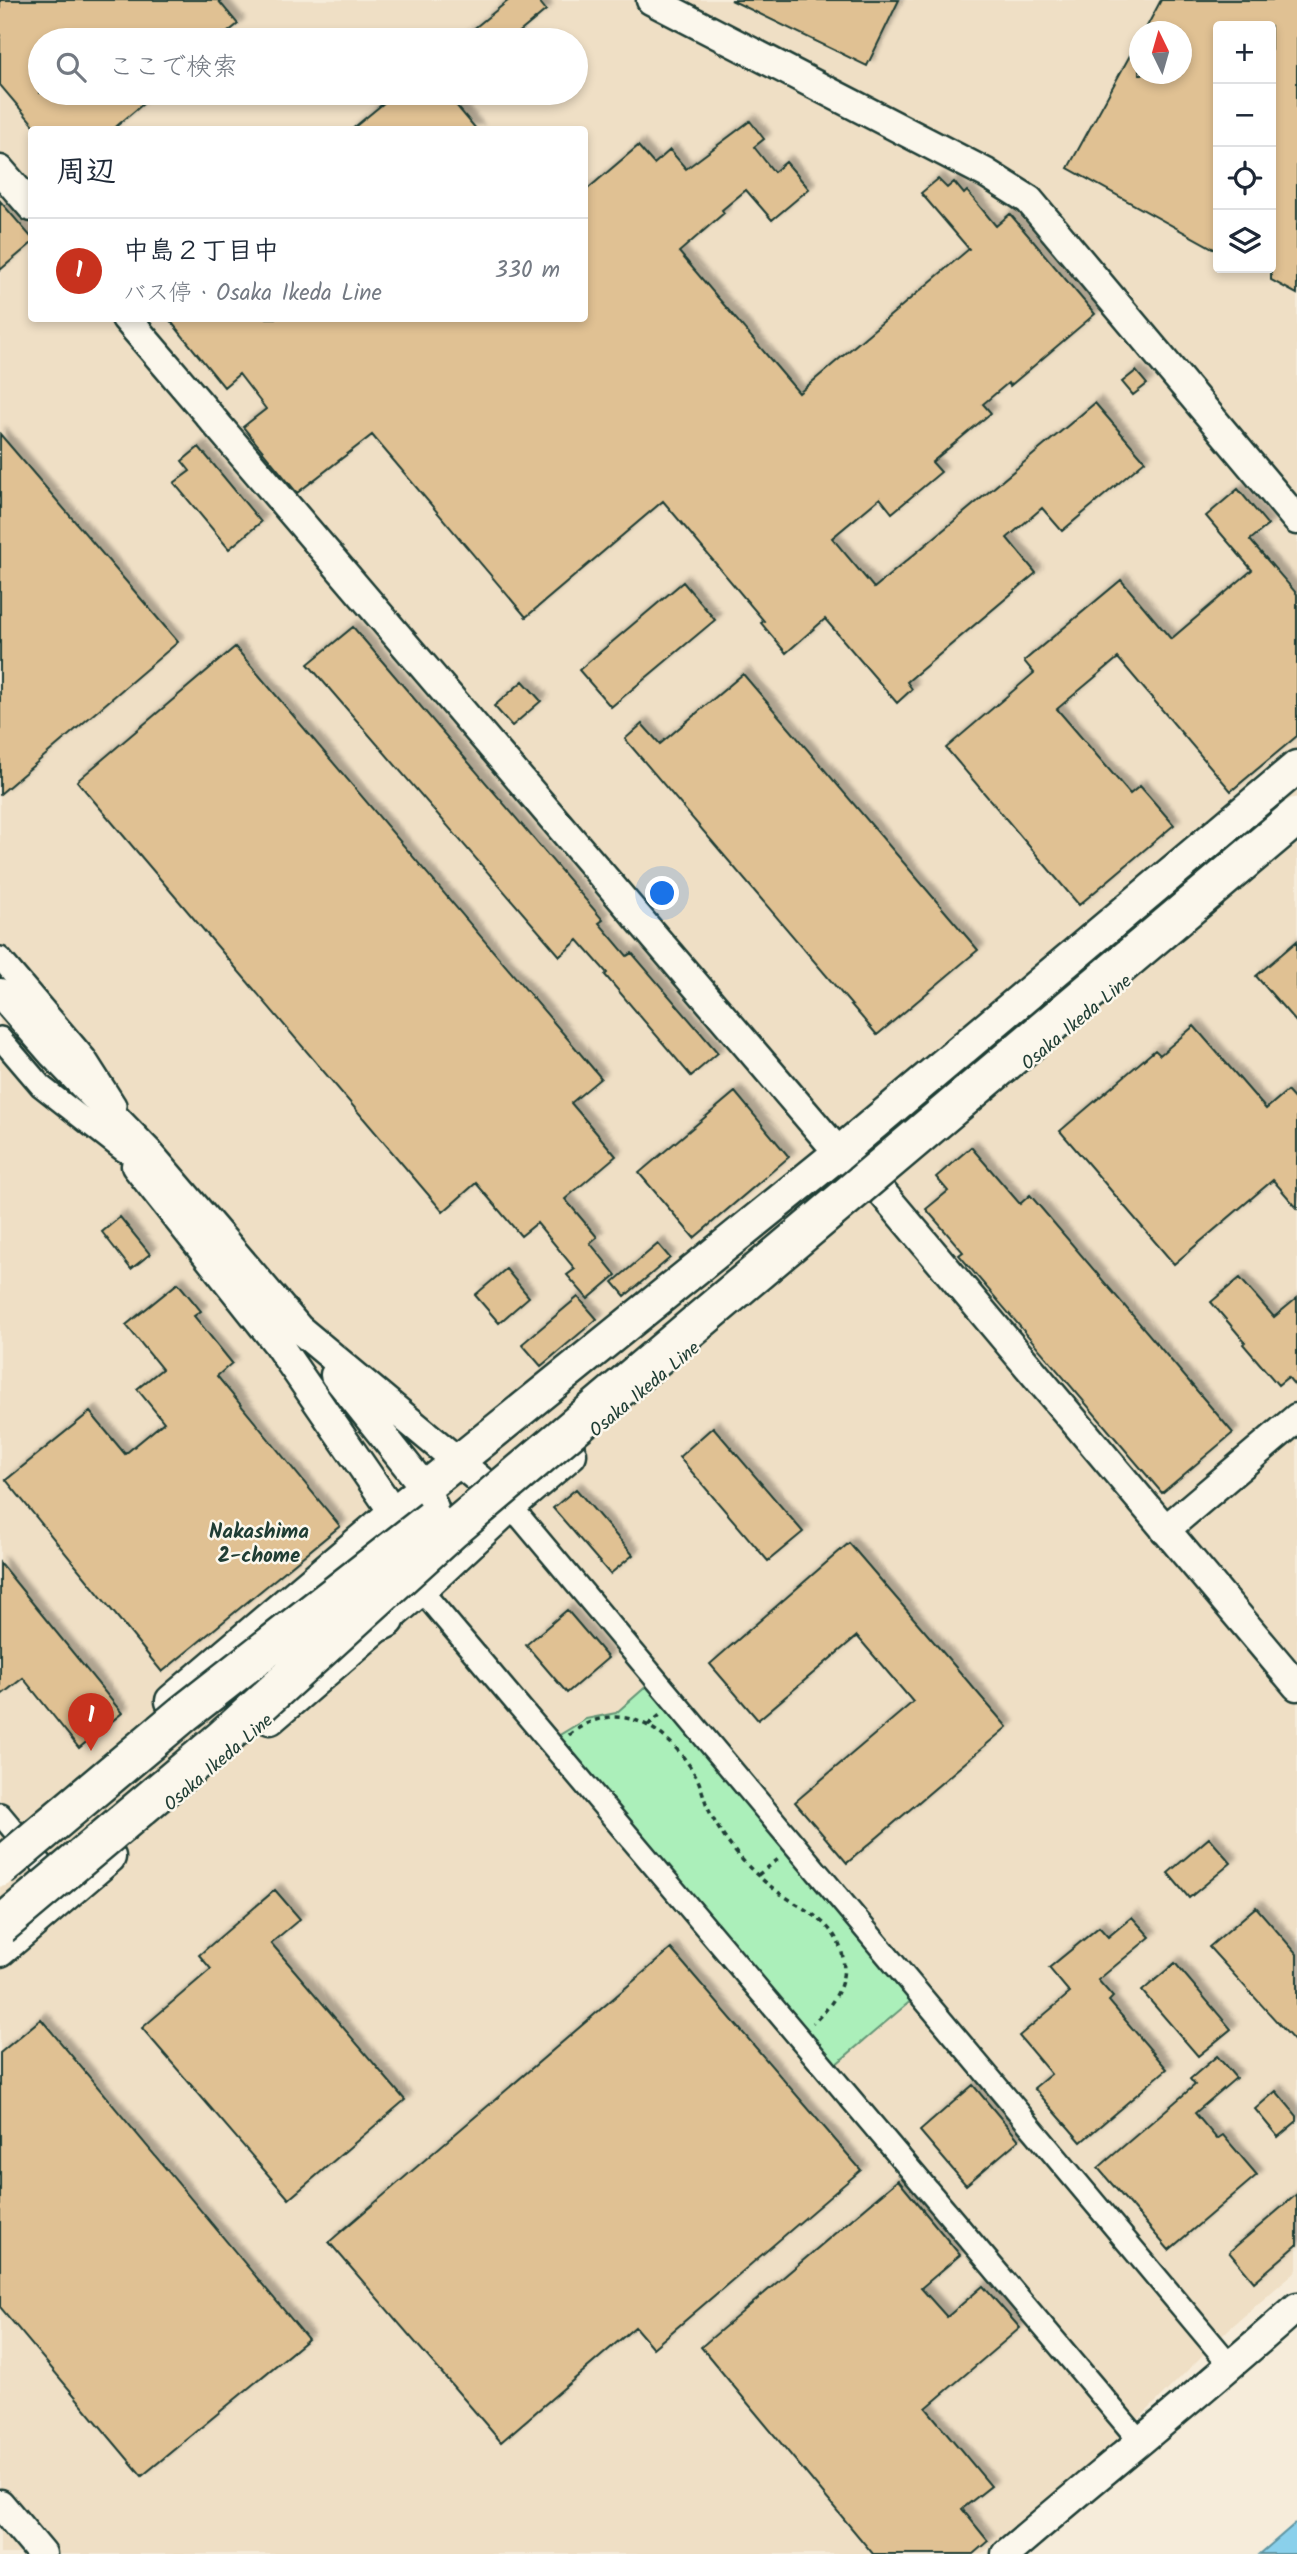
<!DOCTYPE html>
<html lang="ja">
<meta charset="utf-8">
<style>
:root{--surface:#fff;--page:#f6f6f7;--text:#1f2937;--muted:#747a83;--line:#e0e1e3;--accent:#c8321e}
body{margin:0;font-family:Kalam,"Klee One",sans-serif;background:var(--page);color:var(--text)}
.controls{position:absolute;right:21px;top:21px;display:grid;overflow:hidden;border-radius:7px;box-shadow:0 4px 10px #0003}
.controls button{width:63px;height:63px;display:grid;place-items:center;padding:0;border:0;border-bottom:2px solid var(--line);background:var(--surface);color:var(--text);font:35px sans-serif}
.compass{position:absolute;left:1129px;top:21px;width:63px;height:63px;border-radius:50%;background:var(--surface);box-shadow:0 4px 10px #0003;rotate:355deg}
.you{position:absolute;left:663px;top:894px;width:24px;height:24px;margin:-18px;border:5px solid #fff;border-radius:50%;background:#1a73e8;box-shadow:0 0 0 10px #1a73e833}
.badge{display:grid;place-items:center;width:46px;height:46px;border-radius:50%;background:var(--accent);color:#fff;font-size:23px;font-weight:700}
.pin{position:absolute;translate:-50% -58px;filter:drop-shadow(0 2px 4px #0008)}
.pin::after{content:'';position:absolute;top:37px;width:24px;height:21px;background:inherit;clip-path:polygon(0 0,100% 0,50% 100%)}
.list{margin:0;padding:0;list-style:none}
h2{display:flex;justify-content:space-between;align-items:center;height:91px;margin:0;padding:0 28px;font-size:30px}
h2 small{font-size:23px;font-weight:400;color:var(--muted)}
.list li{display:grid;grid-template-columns:46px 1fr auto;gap:21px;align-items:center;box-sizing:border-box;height:105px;padding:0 28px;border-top:2px solid var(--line)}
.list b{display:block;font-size:26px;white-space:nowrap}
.list p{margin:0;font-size:23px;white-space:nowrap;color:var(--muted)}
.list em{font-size:23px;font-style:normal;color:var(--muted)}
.icon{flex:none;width:38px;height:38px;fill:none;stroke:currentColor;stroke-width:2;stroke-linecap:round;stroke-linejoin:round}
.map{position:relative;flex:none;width:1297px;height:2554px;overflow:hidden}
.search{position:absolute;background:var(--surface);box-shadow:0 4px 10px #0003;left:28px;top:28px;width:560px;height:77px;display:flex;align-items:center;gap:18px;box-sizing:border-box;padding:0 24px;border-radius:38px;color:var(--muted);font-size:26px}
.panel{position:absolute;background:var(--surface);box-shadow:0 4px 10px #0003;left:28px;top:126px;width:560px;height:196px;border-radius:7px}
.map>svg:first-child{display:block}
.built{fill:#efdfc5;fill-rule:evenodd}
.green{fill:#abefba;stroke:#659677;stroke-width:2}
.water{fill:#8ad0eb;stroke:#5f95a2;stroke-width:2}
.building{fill:#e0c193;stroke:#1f3d34;stroke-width:2;filter:url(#shadow)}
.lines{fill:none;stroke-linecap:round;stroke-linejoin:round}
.street-casing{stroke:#1f3d34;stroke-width:26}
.secondary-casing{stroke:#1f3d34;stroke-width:33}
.primary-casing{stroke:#1f3d34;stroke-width:37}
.highway-casing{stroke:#1f3d34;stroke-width:42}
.path{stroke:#1f3d34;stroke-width:3.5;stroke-dasharray:5 5;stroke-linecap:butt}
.street{stroke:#fbf7ec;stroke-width:21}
.secondary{stroke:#fbf7ec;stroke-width:28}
.primary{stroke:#fbf7ec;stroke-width:32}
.highway{stroke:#fbf7ec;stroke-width:37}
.highway-bridge-casing{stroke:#1f3d34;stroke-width:42;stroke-linecap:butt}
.highway-bridge{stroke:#fbf7ec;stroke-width:37}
.labels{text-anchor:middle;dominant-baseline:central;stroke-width:5;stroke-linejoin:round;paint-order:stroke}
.street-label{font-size:19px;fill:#1f3d34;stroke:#fbf7ec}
.neighbourhood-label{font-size:21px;font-weight:bold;fill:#1f3d34;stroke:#fbf7ec}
</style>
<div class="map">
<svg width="1297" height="2554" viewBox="0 0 1297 2554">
<defs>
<filter id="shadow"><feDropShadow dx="6" dy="-6" stdDeviation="2" flood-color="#0004"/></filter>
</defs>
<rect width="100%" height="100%" fill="#f6ecda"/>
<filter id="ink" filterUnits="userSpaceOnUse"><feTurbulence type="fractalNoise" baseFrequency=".0143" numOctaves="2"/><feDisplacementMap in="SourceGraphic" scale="14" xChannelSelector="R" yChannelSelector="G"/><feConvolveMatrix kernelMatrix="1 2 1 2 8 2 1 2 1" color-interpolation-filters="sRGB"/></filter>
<g filter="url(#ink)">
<path class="built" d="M0,0h1297v2270l-68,59 -119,119 -128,106h-982zM1218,26h53v242h-53zM1140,32h42v42h-42zM40,40h536v53h-536zM32,130h552v188h-552z"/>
<path class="green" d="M649,1684l264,315 -78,66 -277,-329 28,-17 30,-6z"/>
<path class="water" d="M1297,2522v32h-37z"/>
<path class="building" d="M0,0h218l20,24 -20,16h-178v53h116l-44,37h-74l-38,-45z
M509,0h29l8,10 -36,30h-50z
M731,0h168l-32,66z
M1161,0h136v294l-26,-14v-254h-53v225l-150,-83 71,-129v35h42v-42h-37z
M396,93h50l31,37h-126z
M750,121l14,18 -10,8 20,25 12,-10 23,27 -37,31 -26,-30 -24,20 2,3 -45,39 120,141 170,-144 -48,-56 17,-14 9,9 7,-6 10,12 3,-3 29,35 14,-12 85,100 -85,72 -2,-3 -25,21 8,9 -59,49 9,10 -49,41 -12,-15 -48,40 42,50 221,-185 50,58 -83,70 -20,-23 -35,30 29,35 -129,109 5,7 -15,14 -72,-84 -39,34 -25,-30 3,-2 -101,-120 -137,116 -154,-182 -75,58 -54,-66 23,-18 -27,-35 -15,13 -56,-69h416v-126l54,-46 16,18 16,-14 16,19z
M0,201l32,37v5l-32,27z
M1136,371l11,13 -14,11 -11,-13z
M0,434l178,208 -178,152z
M199,447l62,75 -32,27 -55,-66 16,-12 -8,-10z
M1238,489l30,36 -18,15 47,54v142l-66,55 -113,-133 -61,51 73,85 10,-8 34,39 -95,80 -133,-157 88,-75 -10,-12 97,-81 50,59 81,-69 -46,-54z
M683,582l32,38 -104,87 -32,-37z
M353,627l250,293 -4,3 28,33 5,-3 86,100 -27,23 -86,-101 2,-2 -29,-33 -18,16 -252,-292z
M235,647l366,431 -30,25 45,53 -51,43 32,38 -7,6 26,32 -28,24 -21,-24 8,-6 -38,-46 -16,13 -45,-53 -33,29 -366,-431z
M743,674l235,276 -101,85 -252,-296 17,-15 18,20z
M523,681l18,20 -29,25 -18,-20z
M1297,941v82l-41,-47z
M1194,1026l72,83 21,-18 10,11v106l-24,-28 -99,84 -114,-133 95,-81 5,5z
M735,1092l54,65 -95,81 -55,-65z
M971,1147l49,57 10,-9 203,238 -71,60 -203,-238 4,-3 -37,-43 22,-18 -12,-14z
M120,1217l30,37 -19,15 -29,-37z
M658,1244l12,14 -45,38 -12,-14z
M506,1269l23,28 -30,26 -24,-28z
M1240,1278l34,39 23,-19v90l-9,-11 -10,8 -35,-41 2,-2 -34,-40z
M178,1283l23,28 -7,5 38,47 -15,13 123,150 -178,146 -156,-192 84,-68 35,42 39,-32 -27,-33 25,-20 -36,-44z
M578,1297l19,22 -56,47 -19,-22z
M713,1427l90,105 -35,29 -89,-104z
M576,1489l57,66 -23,19 -57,-66z
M849,1543l158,184 -160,136 -52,-61 118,-100 -56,-66 -99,84 -48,-56z
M0,1563l122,150 -43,35 -56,-70 -23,18z
M567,1610l41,48 -41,35 -41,-48z
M1209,1838l22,25 -42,35 -21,-25z
M275,1890l25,29 -29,24 134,157 -116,99 -147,-171 69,-59 -12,-14z
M1256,1907l41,47v90l-88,-97z
M1132,1917l18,20 -52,43 15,17 -4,4 58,68 -86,73 -47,-54 17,-14 -32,-38 51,-43 -21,-25 50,-41 9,10z
M671,1949l190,221 -208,178 -18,-21 -134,115 -172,-200z
M1175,1963l56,66 -33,27 -56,-65z
M41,2019l267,320 -166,137 -142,-169v-254z
M1217,2056l19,22 -41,35 22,26 6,-4 34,40 -88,75 -71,-82 97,-83 -5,-6z
M973,2085l46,55 -53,45 -46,-54z
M1276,2091l21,25v5l-19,16 -23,-28z
M898,2180l62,75 -39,33 26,29 36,-31 37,42 -94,80 65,78 -29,23 26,32 -15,13h-100l-172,-207z
M1297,2194v51l-43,37 -25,-30z"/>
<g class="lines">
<defs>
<path id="street" d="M0,958l85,100 30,47
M0,1038l41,48 83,65
M510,1505l721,861
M417,1579l3,10 719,851
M0,1814l62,74"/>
<path id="secondary" d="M651,0l335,173 43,27 268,320
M0,170l32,37
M126,318l713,835 41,37 417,496
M0,993l53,61 95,98 151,177 211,176
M136,1166l141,177 117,170
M335,1375l90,113 9,20
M1165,1530l132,-112
M0,2504l42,50
M1006,2554c97,-83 196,-162 291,-247"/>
<path id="primary" d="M172,1701l222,-188 445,-360 458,-386
M270,1718l150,-129 90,-84 60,-51
M0,1950l109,-93"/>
<path id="highway" d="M329,1643l33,-12 24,-12"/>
</defs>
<use href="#street" class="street-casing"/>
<use href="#secondary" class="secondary-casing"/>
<use href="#primary" class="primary-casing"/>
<use href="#highway" class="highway-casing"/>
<path class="path" d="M648,1725l12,-10
M569,1735c48,-39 96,-9 124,36 7,10 10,24 14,35 8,18 18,34 31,49 12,14 25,26 40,37 24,17 56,29 64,61 7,29 -8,51 -29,70
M758,1875l23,-18"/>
<use href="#street" class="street"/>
<use href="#secondary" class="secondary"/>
<use href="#primary" class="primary"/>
<use href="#highway" class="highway"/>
<defs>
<path id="highway-bridge" d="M0,1868l183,-154 249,-195
M0,1926l222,-187 230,-209 845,-714"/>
</defs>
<use href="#highway-bridge" class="highway-bridge-casing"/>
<use href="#highway-bridge" class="highway-bridge"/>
</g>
</g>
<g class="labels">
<g class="street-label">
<text transform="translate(1077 1023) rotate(-40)">Osaka Ikeda Line</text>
<text transform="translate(645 1390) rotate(-40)">Osaka Ikeda Line</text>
<text transform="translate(219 1763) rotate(-41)">Osaka Ikeda Line</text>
</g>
<g class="neighbourhood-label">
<text x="259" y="1532">Nakashima<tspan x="259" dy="24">2-chome</tspan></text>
</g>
</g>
</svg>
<div class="controls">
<button>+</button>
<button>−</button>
<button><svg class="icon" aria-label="locate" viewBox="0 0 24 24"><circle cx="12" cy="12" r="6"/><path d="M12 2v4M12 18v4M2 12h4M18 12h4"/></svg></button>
<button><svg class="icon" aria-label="layers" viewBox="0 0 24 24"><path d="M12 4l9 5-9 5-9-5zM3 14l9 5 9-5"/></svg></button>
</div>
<svg class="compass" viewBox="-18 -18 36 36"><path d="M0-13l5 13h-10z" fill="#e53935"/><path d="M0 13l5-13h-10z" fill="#747a83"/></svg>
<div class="you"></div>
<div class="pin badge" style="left:91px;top:1751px">1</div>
<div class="search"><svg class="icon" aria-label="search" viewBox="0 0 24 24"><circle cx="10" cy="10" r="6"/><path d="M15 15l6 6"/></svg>ここで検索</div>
<section class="panel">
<h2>周辺<small></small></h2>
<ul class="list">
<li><span class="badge">1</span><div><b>中島２丁目中</b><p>バス停 · Osaka Ikeda Line</p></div><em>330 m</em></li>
</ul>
</section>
</div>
